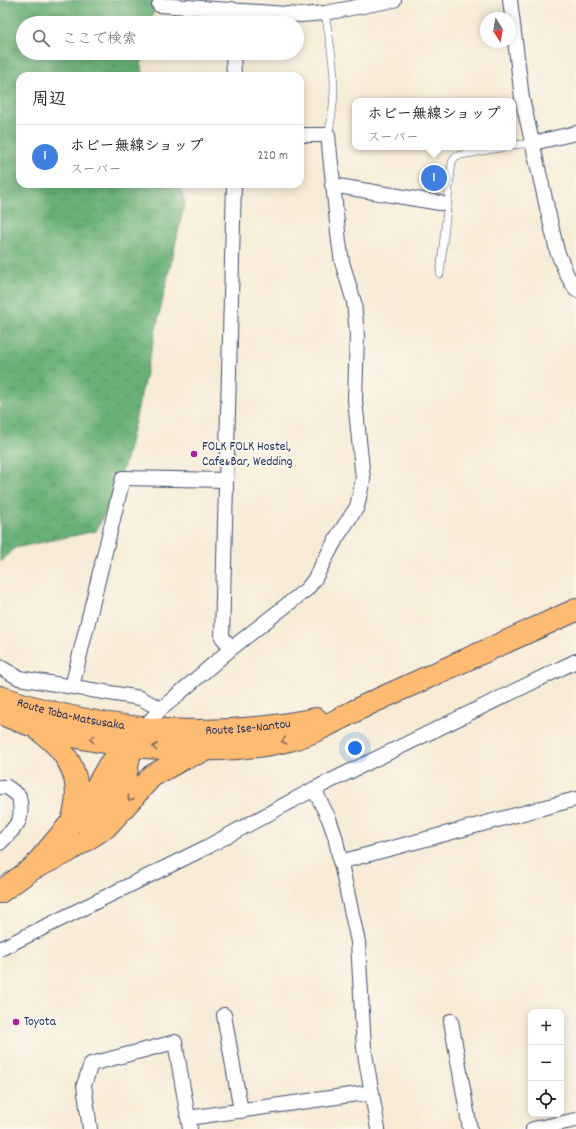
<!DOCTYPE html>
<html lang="ja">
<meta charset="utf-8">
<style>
:root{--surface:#fff;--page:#f6f6f6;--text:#202124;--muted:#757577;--line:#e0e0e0;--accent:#b45309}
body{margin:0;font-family:Dekko,"Klee One",sans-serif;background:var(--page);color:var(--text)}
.controls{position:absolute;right:12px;bottom:12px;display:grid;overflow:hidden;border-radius:8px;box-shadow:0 2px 10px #0003}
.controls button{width:36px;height:36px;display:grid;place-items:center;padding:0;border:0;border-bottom:1px solid var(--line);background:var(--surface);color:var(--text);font:20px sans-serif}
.compass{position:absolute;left:480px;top:12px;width:36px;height:36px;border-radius:50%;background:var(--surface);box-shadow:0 2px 10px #0003;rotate:169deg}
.you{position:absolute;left:355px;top:748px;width:14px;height:14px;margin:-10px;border:3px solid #fff;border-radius:50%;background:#1a73e8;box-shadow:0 0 0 6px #1a73e833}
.badge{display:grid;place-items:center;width:26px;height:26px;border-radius:50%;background:var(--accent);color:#fff;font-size:13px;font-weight:700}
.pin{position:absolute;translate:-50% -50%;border:2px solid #fff;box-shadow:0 1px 4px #0006}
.popup{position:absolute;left:352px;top:98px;width:164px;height:52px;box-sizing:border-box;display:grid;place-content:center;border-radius:8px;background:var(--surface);filter:drop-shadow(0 1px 3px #0005);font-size:13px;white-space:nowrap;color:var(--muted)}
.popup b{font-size:15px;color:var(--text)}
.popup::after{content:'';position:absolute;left:50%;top:100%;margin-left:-8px;border:8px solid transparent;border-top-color:var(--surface)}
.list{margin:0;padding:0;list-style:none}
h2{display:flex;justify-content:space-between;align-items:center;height:52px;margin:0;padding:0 16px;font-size:17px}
h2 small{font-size:13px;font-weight:400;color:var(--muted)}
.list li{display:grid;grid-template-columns:26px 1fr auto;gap:12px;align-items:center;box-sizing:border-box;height:64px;padding:0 16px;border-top:1px solid var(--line)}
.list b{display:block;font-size:15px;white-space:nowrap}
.list p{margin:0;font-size:13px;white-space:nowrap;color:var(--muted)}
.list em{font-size:13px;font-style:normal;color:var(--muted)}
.icon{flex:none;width:22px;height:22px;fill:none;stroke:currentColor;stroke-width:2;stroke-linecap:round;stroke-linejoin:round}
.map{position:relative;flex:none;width:576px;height:1129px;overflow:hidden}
.search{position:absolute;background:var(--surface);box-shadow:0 2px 10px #0003;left:16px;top:16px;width:288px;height:44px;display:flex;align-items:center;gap:10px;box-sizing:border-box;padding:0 14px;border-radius:22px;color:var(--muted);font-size:15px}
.panel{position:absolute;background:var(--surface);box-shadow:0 2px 10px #0003;left:16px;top:72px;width:288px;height:116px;border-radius:12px}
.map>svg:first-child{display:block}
.forest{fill:url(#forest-crowns);stroke:#42706a}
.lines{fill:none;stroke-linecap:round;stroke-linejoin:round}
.lane-casing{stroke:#3c4b70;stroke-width:8}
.street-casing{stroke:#3c4b70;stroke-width:16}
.primary-casing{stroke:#3c4b70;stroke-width:24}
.lane{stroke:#fff;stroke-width:7}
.street{stroke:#fff;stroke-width:14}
.primary{stroke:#febb71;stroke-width:22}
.oneway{stroke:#816e67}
.poi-dot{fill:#b5179e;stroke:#fbf7ec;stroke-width:1.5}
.labels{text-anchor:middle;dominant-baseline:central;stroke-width:4;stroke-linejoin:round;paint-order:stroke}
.poi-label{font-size:13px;fill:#1b2f5e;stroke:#fbf7ec;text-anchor:start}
.street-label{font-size:13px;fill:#1b2f5e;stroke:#fbf7ec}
</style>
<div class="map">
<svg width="576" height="1129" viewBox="0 0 576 1129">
<defs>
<pattern id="forest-crowns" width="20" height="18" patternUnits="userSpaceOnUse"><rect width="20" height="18" fill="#69b077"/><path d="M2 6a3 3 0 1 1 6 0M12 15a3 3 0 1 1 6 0" fill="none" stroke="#569065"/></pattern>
</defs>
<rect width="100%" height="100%" fill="#fbf7ec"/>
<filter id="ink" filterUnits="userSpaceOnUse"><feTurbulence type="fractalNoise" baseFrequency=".025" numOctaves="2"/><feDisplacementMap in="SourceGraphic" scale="8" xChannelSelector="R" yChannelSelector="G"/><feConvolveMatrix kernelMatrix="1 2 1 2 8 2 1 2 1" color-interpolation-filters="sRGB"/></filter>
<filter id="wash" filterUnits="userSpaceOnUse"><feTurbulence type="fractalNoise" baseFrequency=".012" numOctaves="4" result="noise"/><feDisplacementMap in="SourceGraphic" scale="16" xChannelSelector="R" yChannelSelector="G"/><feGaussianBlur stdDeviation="0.9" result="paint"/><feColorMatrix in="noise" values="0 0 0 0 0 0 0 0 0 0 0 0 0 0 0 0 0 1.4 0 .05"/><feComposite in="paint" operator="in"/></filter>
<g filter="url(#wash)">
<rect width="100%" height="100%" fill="#f7ebd6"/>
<path class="forest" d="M0,0h156l-5,23h-128v30h121l-3,13 3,10h-124v108h159l6,18 -58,254 -11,34 -20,41 -81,17 -15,14z"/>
</g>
<g filter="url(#ink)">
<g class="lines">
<defs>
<path id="lane" d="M325,13c8,44 14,78 3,122
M513,145l20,-2
M440,274l12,-112 4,-6 49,-9"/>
<path id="street" d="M510,0l12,98 35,153 10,24 9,15
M159,5l142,10 24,-2 69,-13
M232,9v14
M233,53l1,23
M533,143l43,-10
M332,185l108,18
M232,648l75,-59 7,-9 23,-43 20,-30 6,-28 -8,-79 2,-65 -3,-33 -12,-40 -3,-20 -11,-107h-28
M0,667l19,11 121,20 21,11
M72,687l51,-209 103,2
M142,729l19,-20 71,-61 -10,-11 12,-453
M0,787h7l12,9c5,26 -1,28 -19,47
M314,789l15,30 6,17 23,106 6,106 14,81
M340,862l236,-63
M0,949l205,-101 109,-59 262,-128
M224,1015l17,96
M451,1021l19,108
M188,1118l184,-26
M90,1129l-6,-44 7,-21 84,-22 15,87
M533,1129l43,-9"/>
<g id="primary">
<path id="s1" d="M0,697c103,35 209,44 316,22"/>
<path d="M0,713c74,34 209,47 289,27 31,-8 57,-26 86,-39 67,-30 134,-60 201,-91"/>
<path d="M39,730c32,23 46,52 33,91"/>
<path d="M89,826l11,-11 26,-42 5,-28"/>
<path d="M38,862l49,-58 22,-39 25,-24"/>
<path d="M32,869l35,-17 39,-25 46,-51 32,-18 17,-6"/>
<path d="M0,892l43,-31"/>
</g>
</defs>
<use href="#lane" class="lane-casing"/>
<use href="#street" class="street-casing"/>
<use href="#primary" class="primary-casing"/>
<use href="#lane" class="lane"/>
<use href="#street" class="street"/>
<use href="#primary" class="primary"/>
</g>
<defs><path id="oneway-chevron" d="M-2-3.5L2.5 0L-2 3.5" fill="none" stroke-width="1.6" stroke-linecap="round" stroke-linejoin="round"/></defs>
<g class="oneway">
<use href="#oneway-chevron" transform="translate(92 739) rotate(-172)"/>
<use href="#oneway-chevron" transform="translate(284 741) rotate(169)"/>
<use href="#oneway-chevron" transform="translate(155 747) rotate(-174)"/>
<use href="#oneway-chevron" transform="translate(130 799) rotate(126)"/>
</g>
</g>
<g class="poi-dot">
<circle cx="194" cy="454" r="4"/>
<circle cx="16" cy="1022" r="4"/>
</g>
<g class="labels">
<g class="poi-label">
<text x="202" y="447">FOLK FOLK Hostel,<tspan x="202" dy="15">Cafe&amp;Bar, Wedding</tspan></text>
<text x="24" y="1022">Toyota</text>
</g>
<g class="street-label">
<text stroke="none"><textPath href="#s1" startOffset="73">Route Toba-Matsusaka</textPath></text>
<text stroke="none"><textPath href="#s1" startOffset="252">Route Ise-Nantou</textPath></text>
</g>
</g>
</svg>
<div class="controls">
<button>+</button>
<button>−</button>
<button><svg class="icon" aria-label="locate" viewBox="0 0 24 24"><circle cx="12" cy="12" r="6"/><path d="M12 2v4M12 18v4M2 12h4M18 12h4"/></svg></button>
</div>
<svg class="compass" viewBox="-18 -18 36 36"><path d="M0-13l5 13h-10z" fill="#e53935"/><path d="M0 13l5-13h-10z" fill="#757577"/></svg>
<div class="you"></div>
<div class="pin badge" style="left:434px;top:178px;background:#3f7fe0">1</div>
<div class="popup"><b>ホビー無線ショップ</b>スーパー</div>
<div class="search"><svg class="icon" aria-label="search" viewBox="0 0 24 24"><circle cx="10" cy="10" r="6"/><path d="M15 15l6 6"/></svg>ここで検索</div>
<section class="panel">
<h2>周辺<small></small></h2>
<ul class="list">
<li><span class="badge" style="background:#3f7fe0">1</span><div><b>ホビー無線ショップ</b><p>スーパー</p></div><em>220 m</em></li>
</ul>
</section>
</div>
